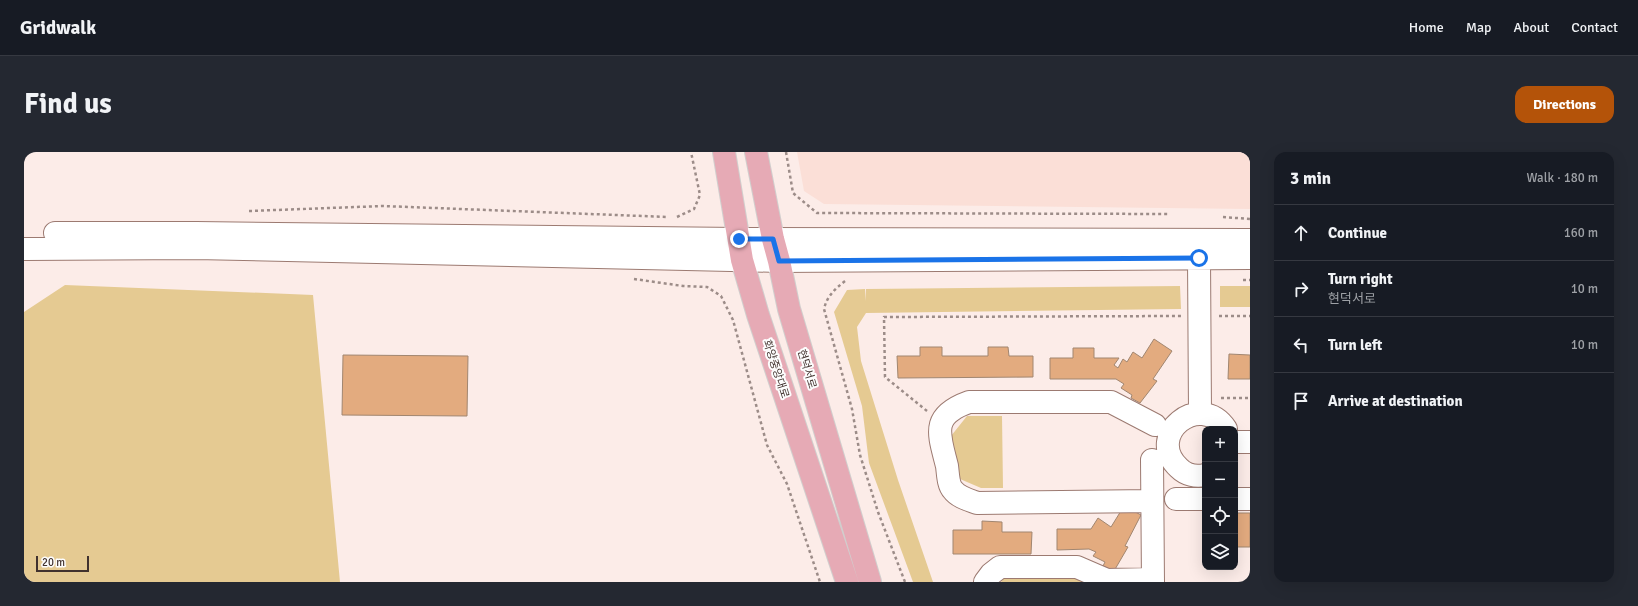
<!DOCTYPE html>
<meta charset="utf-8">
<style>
:root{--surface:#171b24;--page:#242831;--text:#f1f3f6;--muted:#9ea1a6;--line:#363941;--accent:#b45309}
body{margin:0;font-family:Signika,"Noto Sans KR",sans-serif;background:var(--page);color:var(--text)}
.controls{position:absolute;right:12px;bottom:12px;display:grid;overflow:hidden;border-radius:8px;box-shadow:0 4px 16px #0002}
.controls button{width:36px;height:36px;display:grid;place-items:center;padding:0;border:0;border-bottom:1px solid var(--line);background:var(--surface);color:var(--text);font:20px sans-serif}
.scale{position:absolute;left:12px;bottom:10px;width:53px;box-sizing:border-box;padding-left:4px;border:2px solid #41322e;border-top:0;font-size:11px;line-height:14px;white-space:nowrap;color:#41322e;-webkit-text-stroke:3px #fdfdfd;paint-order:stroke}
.stop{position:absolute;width:12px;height:12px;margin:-9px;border:3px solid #1a73e8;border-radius:50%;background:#fff}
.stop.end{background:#1a73e8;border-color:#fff;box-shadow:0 1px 4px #0008}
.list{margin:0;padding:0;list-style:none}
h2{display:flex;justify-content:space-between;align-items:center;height:52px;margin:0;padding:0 16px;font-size:17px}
h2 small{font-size:13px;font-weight:400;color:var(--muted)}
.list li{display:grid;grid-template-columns:26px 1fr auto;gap:12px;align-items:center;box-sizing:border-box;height:56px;padding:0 16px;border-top:1px solid var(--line)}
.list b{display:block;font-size:15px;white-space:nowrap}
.list p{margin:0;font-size:13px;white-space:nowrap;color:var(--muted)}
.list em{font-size:13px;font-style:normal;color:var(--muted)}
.icon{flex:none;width:22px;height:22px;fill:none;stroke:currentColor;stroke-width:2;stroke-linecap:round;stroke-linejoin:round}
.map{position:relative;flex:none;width:1226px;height:430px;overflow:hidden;border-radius:12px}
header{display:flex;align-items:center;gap:24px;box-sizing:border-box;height:56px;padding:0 20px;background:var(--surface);border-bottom:1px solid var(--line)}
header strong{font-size:19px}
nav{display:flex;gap:22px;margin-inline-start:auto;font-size:14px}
.intro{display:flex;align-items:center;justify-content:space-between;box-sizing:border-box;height:96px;padding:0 24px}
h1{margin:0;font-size:28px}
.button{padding:10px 18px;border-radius:12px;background:var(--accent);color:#fff;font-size:14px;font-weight:700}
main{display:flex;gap:24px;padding:0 24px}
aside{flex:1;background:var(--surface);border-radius:12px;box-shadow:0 4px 16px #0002}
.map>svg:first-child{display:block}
.built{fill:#fbdfd7}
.green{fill:#e5ca92}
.building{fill:#e3ab7f;stroke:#a18670}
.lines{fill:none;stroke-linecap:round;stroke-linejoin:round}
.minor-casing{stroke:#9c7a71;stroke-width:24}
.major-casing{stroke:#d1cecd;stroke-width:24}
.path{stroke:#9c8c88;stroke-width:2.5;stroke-dasharray:3 3;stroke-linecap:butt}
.minor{stroke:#fff;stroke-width:22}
.major{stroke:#e6aab5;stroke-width:22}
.route{stroke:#1a73e8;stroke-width:5}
.labels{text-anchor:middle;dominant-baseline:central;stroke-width:4;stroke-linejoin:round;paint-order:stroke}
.street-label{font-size:11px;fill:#41322e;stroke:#fdfdfd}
</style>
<header>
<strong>Gridwalk</strong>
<nav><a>Home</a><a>Map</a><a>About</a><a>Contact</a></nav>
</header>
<div class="intro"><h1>Find us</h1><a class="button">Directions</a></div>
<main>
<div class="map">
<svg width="1226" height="430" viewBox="0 0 1226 430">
<rect width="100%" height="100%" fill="#fcece8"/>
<path class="built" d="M773,0h453v57l-426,-5 -20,-13z"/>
<path class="green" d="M41,133l248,10 27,287h-316v-270z
M1156,134l1,23 -315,4 -9,14 4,34 37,119 35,102h-20l-44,-119 -7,-57 -28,-94 13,-22 18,-1 1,12v-12z
M1196,134h30v21h-30z
M943,264h35l1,72h-22l-21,-9 -9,-43z
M982,423h67l16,7h-88z"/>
<path class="building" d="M1130,187l18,12 -19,28 4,2 -17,22 -9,-5 1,-3 -11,-7 3,-4 -8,-5h-66v-21h23v-10h21v10h25l-5,7 4,3 5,-9 4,3 6,-10 9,6z
M896,195h22v9h46v-9h20l1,9h24v21l-135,1 -1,-22h23z
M1205,202l21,1v24h-22z
M319,203l125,1 -1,60 -125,-1z
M1100,354l17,9 -16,31 3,1 -14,24 -11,-5 2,-4 -12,-6 3,-4 -7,-3 -32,1v-21h34l7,-11 13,9z
M1212,361h14v34h-15z
M958,369l20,1v10h30l-1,22h-78v-24h29z"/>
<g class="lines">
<defs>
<path id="minor" d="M31,81h141l543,6 511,1
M0,97l172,-1 583,13 471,-3
M1175,106l1,156
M1211,290h15
M1128,308l1,122
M1181,323c-9,2 -19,0 -26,-7 -35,-33 21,-78 47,-39
M1152,347h29
M1211,347h15
M1128,349l-175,2c-8,-3 -19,-6 -24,-13 -5,-5 -5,-17 -6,-24 -8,-32 -17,-50 22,-64h142l44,23
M961,430l6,-8 9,-7h77l30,13 46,-1"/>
<path id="major" d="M700,0l18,108 16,55 89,267
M732,0l17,87 6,22 10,48 81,273"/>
</defs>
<use href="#minor" class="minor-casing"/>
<use href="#major" class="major-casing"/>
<path class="path" d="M762,0l7,41 24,20 353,1
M225,59l134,-5 285,11
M653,65l17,-8 6,-14 -9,-43
M1199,65l27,2
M610,127l49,7 24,1 14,9 12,24 34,125 20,39 33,98
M1219,128h7
M821,129c-10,8 -18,15 -21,28l28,100 8,46 18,57 27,70
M1195,164h31
M1197,246h29
M903,259l-42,-34 -1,-60 297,-1"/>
<use href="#minor" class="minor"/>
<use href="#major" class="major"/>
</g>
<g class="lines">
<path class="route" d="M715,87h34l6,22 420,-3"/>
</g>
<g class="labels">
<g class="street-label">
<text transform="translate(752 217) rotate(72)">화양중앙대로</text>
<text transform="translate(783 217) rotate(73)">현덕서로</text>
</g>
</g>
</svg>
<div class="controls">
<button>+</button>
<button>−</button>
<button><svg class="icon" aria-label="locate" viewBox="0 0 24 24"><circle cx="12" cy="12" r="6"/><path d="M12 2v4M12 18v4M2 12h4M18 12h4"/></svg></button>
<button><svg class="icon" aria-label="layers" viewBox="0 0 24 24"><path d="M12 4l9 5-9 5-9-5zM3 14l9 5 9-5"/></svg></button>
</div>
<div class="scale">20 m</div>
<div class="stop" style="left:1175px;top:106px"></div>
<div class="stop end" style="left:715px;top:87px"></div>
</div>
<aside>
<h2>3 min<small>Walk · 180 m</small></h2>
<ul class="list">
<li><svg class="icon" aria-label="ahead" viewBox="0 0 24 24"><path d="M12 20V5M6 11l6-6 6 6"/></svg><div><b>Continue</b></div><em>160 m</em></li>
<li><svg class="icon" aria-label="right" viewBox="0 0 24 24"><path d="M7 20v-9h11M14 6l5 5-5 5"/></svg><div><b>Turn right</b><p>현덕서로</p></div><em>10 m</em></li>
<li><svg class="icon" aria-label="left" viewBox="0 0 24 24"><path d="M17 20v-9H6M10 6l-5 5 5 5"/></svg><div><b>Turn left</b></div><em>10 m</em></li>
<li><svg class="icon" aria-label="arrive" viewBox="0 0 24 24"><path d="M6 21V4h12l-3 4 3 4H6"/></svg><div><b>Arrive at destination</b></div></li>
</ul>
</aside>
</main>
